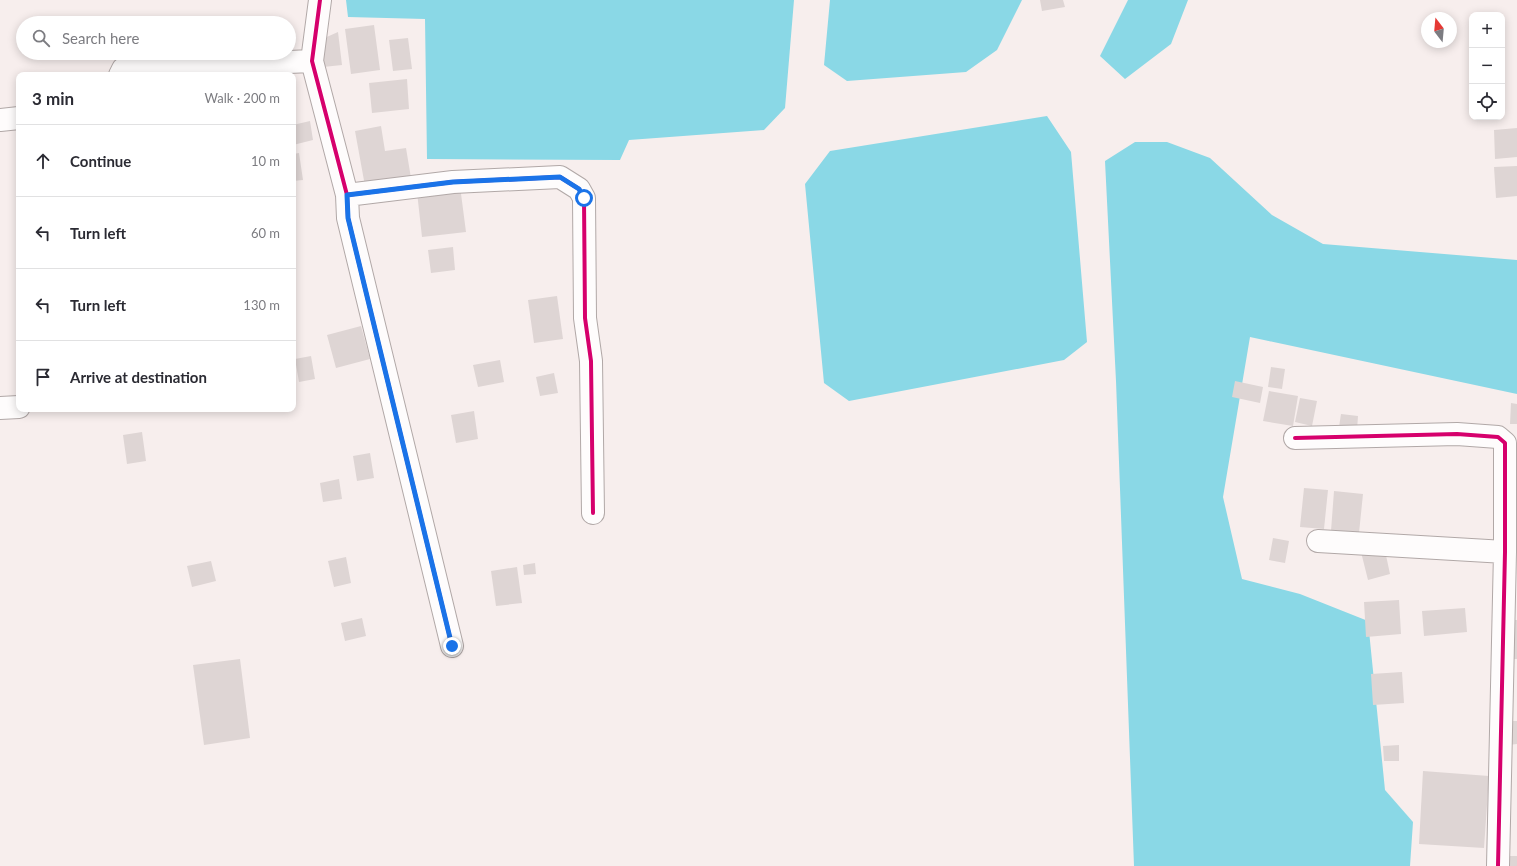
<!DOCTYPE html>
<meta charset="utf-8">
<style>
:root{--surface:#fff;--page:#f2f2f3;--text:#2b2b33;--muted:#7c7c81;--line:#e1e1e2}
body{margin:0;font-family:Lato,sans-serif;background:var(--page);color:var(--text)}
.controls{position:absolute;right:12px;top:12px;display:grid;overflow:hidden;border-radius:8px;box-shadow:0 2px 10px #0003}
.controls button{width:36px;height:36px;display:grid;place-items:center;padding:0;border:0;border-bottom:1px solid var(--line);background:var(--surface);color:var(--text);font:20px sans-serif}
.compass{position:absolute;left:1421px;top:12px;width:36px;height:36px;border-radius:50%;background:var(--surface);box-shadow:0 2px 10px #0003;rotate:344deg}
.stop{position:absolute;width:12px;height:12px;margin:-9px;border:3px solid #1a73e8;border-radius:50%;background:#fff}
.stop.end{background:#1a73e8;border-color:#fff;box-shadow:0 1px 4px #0008}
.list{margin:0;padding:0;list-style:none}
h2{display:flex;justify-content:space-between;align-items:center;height:52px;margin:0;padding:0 16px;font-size:17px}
h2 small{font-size:13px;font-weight:400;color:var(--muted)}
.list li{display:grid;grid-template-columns:26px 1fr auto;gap:12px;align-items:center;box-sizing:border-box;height:72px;padding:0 16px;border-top:1px solid var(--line)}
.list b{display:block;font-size:15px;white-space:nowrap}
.list em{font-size:13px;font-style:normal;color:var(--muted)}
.icon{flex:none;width:22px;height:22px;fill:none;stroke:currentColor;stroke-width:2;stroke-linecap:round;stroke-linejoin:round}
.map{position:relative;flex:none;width:1517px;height:866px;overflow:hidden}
.search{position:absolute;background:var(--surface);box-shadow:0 2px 10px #0003;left:16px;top:16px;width:280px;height:44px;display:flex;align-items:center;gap:10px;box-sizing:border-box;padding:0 14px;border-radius:22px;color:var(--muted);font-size:15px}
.panel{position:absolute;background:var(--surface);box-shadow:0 2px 10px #0003;left:16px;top:72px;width:280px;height:340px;border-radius:8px}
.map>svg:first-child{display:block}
.water{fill:#8ad8e6}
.building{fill:#ded5d4}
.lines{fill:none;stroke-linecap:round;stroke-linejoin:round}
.minor-casing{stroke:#b1a8a7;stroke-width:24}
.minor{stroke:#fefcfc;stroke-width:22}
.cycleway-casing{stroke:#fff;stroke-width:6}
.cycleway{stroke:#d6006c;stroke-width:4}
.route{stroke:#1a73e8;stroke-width:5}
</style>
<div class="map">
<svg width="1517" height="866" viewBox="0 0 1517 866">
<rect width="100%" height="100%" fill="#f7eeed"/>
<path class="water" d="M346,0h448l-9,108 -21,22 -135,10 -9,20 -193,-1 -2,-140 -77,-2z
M830,0h192l-25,50 -31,22 -119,9 -23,-16z
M1128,0h60l-17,44 -46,35 -25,-23z
M1047,116l24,36 16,190 -23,18 -215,41 -25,-18 -19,-199 25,-33z
M1135,142h32l43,16 62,57 51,29 194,16v134l-267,-57 -27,160 19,82 58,15 68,27 17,169 28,32 -3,44h-276l-18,-485 -11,-220z"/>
<path class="building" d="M1040,0h23l2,7 -23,4z
M374,25l6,45 -29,4 -6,-45z
M338,32l4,33 -19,2 -3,-27z
M408,38l4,31 -19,2 -4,-31z
M407,79l2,30 -37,4 -3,-30z
M310,121l3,19 -20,5v-20z
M381,126l4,25 21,-3 5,30 -46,8 -10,-55z
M1517,128v29l-22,2 -1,-29z
M299,153l4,27 -10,1v-27z
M1517,166v30l-21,2 -2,-31z
M460,186l6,46 -44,5 -5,-45z
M453,247l2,23 -24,3 -3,-23z
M557,296l6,43 -29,4 -6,-43z
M361,326l9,33 -34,9 -9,-33z
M311,356l4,23 -16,3 -4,-23z
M500,360l4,22 -26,5 -5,-22z
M1271,367l14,2 -3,20 -14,-2z
M554,373l4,20 -18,3 -4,-19z
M1235,381l28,6 -3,16 -28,-6z
M1269,391l29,5 -5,30 -30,-5z
M1300,398l17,3 -5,25 -17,-4z
M1511,403l6,1v20h-7z
M474,411l4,28 -22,4 -5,-28z
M1341,414l17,2 -1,14 -18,-3z
M142,432l4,29 -19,3 -4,-29z
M370,453l4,25 -17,3 -4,-25z
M339,479l3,20 -19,3 -3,-19z
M1304,488l24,2 -4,39 -24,-2z
M1334,491l29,3 -4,39 -28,-2z
M1273,538l16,3 -4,22 -16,-3z
M1384,546l6,28 -22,6 -7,-28z
M346,557l5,26 -17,4 -6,-26z
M211,561l5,20 -24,6 -5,-21z
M535,563l1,11 -12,1 -1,-10z
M517,567l5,36 -26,3 -5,-35z
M1399,600l2,34 -35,3 -2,-35z
M1465,608l2,24 -43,4 -2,-25z
M362,618l4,18 -21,5 -4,-18z
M1511,620h6v39h-7z
M240,659l10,79 -46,7 -11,-80z
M1402,672l2,31 -31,2 -2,-31z
M1507,721h10v23l-9,1z
M1399,745v16h-15l-1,-15z
M1423,771l66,5 -5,72 -65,-4z
M1510,856h7v10h-8z"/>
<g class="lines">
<defs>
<path id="minor" d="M320,0l-8,61 35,134 1,23 104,428
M120,75l3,-6 189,-8
M0,120l19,-2
M347,195l106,-13 107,-5 19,12 5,9 1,120 6,43 2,152
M0,408l19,-1
M1295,438l162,-4 41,3 7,6v109l-7,314
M1318,541l187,11"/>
</defs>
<use href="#minor" class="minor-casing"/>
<use href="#minor" class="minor"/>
<defs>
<path id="cycleway" d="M320,0l-8,61 35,134 1,23 104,428
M347,195l106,-13 107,-5 19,12 5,9 1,120 6,43 2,152
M1295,438l162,-4 41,3 7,6v109l-7,314"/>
</defs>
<use href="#cycleway" class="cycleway-casing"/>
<use href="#cycleway" class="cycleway"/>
</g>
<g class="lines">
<path class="route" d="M452,646l-104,-428 -1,-23 106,-13 107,-5 19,12 5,9"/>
</g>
</svg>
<div class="controls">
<button>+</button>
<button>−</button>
<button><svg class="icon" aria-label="locate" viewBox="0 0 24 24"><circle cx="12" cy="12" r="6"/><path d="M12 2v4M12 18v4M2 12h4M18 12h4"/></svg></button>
</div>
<svg class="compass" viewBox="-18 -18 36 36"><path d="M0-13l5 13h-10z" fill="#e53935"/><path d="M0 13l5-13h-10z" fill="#7c7c81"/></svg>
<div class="stop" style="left:584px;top:198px"></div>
<div class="stop end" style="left:452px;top:646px"></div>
<div class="search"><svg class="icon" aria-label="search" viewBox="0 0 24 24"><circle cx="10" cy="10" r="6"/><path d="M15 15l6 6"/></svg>Search here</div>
<section class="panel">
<h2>3 min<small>Walk · 200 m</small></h2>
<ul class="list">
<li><svg class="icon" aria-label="ahead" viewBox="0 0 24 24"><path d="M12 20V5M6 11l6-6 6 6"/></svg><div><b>Continue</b></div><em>10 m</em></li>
<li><svg class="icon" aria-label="left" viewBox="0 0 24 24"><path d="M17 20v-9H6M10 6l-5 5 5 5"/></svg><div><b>Turn left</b></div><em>60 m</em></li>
<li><svg class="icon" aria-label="left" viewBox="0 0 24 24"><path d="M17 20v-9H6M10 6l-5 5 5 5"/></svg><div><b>Turn left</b></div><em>130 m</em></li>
<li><svg class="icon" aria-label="arrive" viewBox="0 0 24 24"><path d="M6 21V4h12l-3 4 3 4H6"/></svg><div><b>Arrive at destination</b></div></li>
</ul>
</section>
</div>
